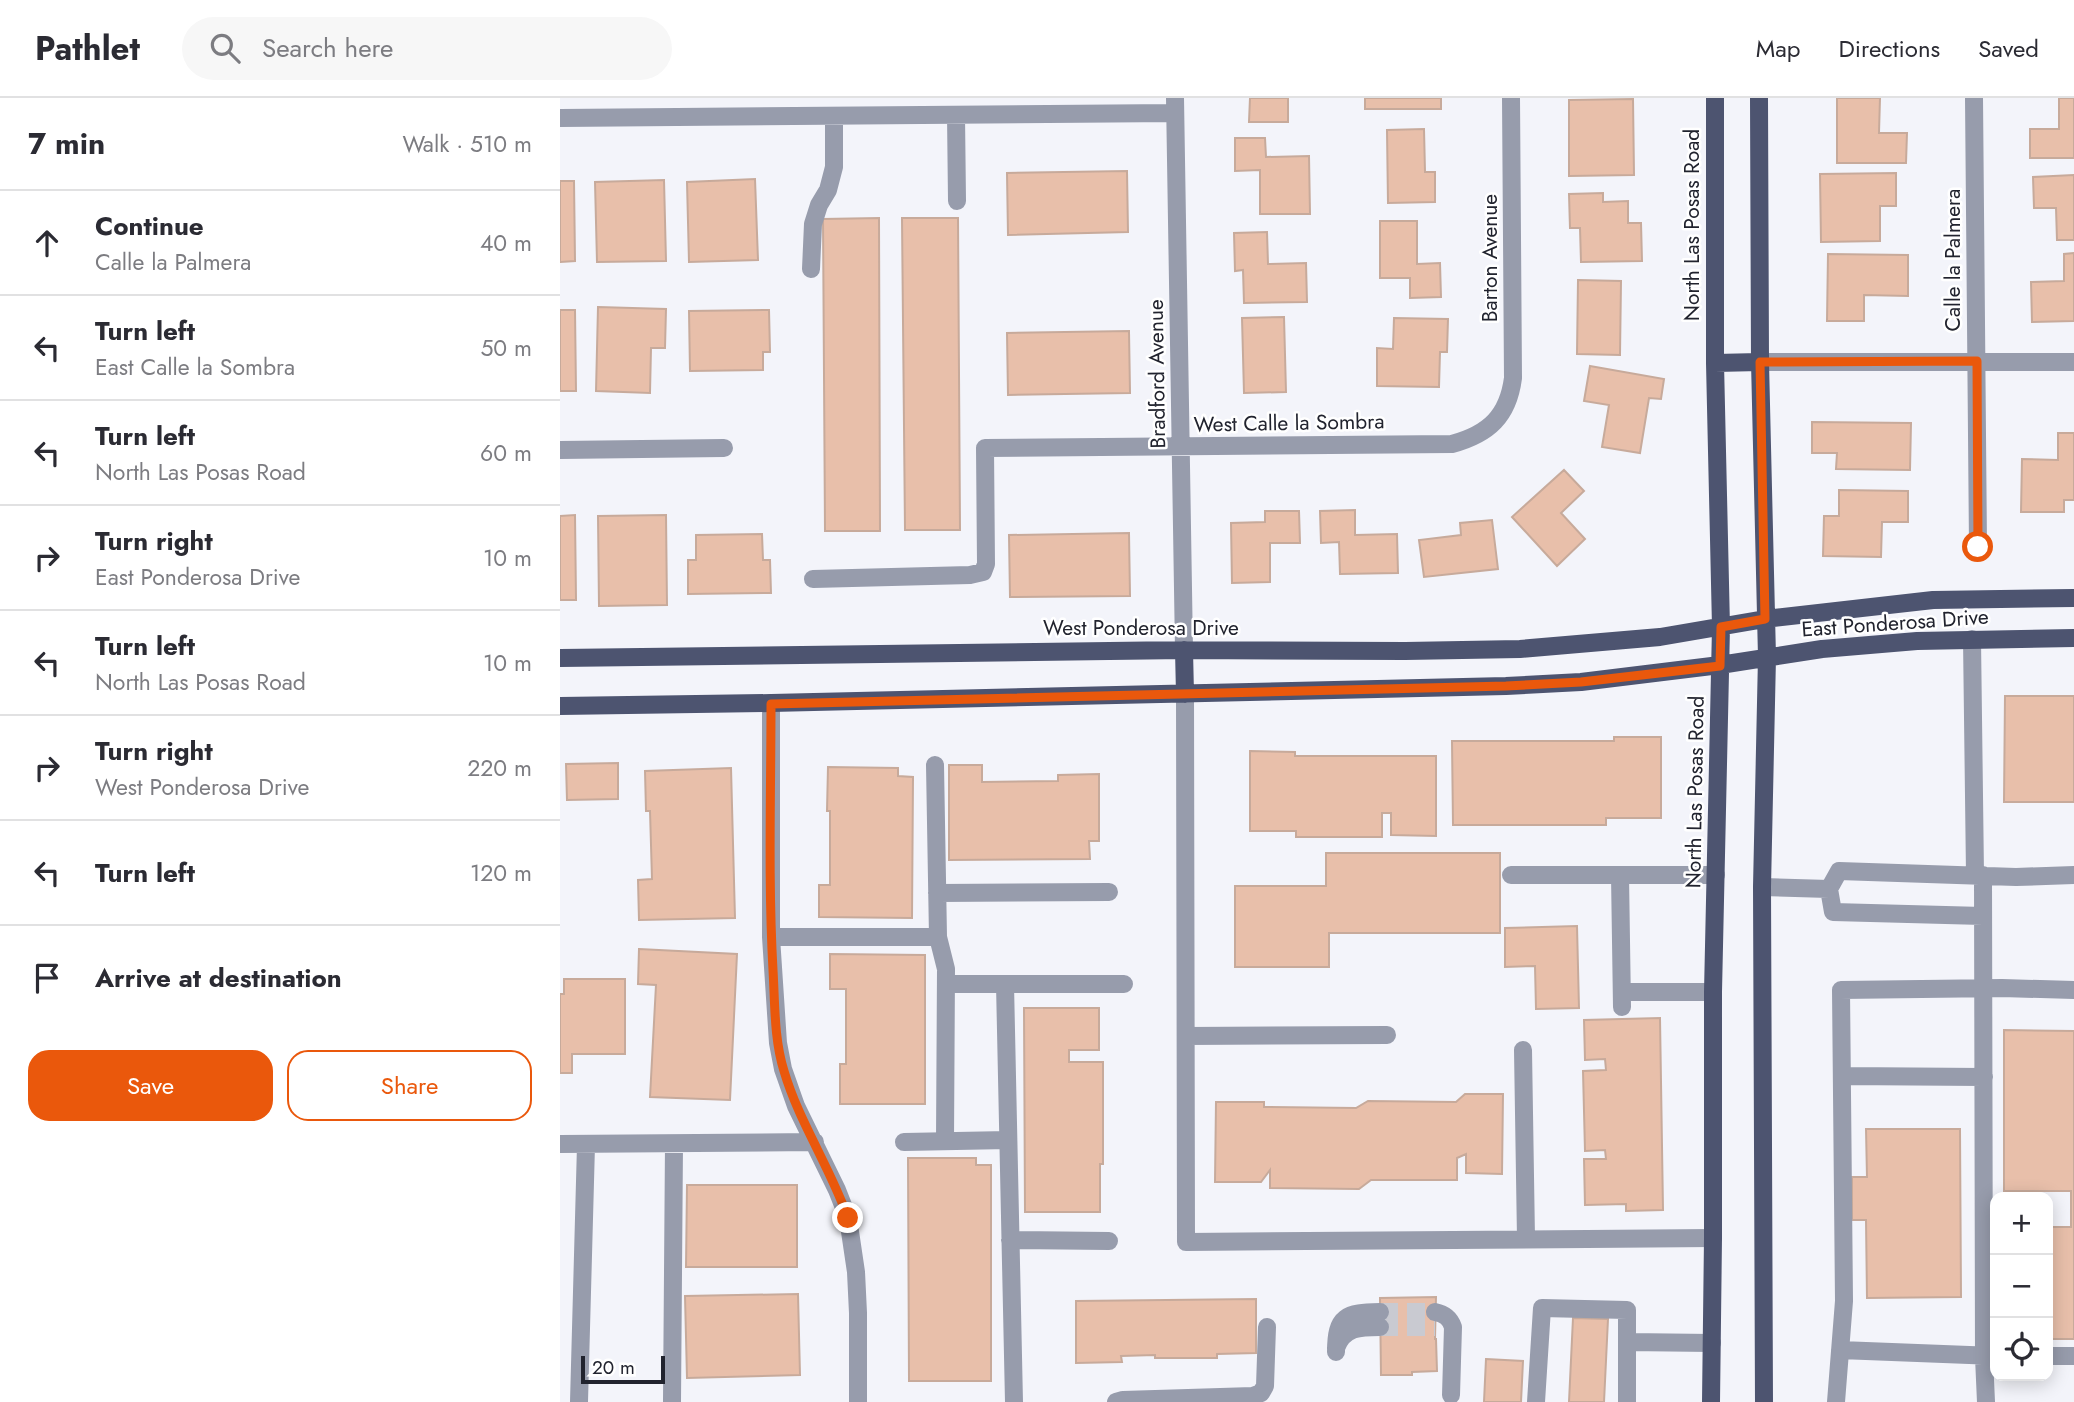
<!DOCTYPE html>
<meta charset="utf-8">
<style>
:root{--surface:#fff;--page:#f7f7f7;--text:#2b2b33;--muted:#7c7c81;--line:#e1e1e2;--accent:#ea580c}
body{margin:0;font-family:Jost,sans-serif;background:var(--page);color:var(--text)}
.controls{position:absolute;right:21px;bottom:21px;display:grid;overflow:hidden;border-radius:14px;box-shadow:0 4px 18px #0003}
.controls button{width:63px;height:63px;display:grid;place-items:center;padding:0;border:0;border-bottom:2px solid var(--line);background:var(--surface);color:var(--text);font:35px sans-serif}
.scale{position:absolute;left:21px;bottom:18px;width:84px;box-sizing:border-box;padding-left:7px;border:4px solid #21232e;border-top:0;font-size:19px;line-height:24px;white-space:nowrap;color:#21232e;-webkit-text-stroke:5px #fff;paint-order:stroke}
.stop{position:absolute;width:21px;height:21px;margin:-16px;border:5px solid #ea580c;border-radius:50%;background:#fff}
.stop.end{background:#ea580c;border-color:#fff;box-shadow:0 2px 7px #0008}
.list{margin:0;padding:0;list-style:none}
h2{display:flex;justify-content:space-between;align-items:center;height:91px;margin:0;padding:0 28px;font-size:30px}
h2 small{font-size:23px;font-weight:400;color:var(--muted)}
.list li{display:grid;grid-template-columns:46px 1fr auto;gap:21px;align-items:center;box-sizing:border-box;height:105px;padding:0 28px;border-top:2px solid var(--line)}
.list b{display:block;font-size:26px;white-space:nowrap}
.list p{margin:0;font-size:23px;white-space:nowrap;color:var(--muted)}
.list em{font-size:23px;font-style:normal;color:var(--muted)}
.actions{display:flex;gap:14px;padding:21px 28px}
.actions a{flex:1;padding:16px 0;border:2px solid var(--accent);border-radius:21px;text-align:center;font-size:24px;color:var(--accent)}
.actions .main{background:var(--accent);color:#fff}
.icon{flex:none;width:38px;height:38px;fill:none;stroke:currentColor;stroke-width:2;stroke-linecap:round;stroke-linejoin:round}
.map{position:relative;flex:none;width:1514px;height:1304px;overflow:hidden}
header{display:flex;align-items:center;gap:42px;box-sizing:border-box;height:98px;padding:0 35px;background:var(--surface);border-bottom:2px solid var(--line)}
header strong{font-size:33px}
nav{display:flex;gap:38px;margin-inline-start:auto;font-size:24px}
.search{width:490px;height:63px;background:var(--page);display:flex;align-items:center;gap:18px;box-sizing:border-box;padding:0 24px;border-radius:38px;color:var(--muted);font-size:26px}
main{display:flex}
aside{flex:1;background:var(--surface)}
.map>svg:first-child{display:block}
.building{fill:#e8bfaa;stroke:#c7aa9b;stroke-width:2}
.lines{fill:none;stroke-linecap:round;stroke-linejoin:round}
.minor-tunnel{stroke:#c9cad1;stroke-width:18;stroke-dasharray:18 9;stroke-linecap:butt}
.minor{stroke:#979cac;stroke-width:18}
.major{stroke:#4d5470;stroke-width:18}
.route{stroke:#ea580c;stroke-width:9}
.labels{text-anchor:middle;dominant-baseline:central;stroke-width:5;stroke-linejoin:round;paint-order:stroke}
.street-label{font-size:21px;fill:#21232e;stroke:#fff}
</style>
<header>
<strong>Pathlet</strong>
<div class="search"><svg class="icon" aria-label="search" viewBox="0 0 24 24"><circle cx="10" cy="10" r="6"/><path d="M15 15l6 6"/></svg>Search here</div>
<nav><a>Map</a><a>Directions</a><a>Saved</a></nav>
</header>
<main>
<aside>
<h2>7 min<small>Walk · 510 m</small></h2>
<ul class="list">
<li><svg class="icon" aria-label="ahead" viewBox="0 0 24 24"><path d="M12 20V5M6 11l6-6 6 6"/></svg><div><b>Continue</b><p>Calle la Palmera</p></div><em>40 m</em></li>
<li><svg class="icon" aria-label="left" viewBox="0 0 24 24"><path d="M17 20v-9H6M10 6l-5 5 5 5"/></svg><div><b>Turn left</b><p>East Calle la Sombra</p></div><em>50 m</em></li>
<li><svg class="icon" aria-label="left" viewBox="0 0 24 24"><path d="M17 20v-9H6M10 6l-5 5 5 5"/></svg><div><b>Turn left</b><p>North Las Posas Road</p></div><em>60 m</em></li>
<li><svg class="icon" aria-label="right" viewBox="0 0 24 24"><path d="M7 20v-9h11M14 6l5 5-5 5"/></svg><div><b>Turn right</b><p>East Ponderosa Drive</p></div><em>10 m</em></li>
<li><svg class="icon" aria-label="left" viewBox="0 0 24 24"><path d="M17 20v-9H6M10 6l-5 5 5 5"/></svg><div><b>Turn left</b><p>North Las Posas Road</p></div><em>10 m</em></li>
<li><svg class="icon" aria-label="right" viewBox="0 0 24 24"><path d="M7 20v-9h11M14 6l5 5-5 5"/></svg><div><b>Turn right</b><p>West Ponderosa Drive</p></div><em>220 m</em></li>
<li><svg class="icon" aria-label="left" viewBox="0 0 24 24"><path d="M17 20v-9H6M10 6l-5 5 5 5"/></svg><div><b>Turn left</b></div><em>120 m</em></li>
<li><svg class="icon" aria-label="arrive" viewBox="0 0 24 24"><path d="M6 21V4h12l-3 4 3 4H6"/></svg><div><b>Arrive at destination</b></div></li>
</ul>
<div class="actions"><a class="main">Save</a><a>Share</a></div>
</aside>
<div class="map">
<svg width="1514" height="1304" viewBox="0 0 1514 1304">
<rect width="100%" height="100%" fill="#f3f4fa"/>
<path class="building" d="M690,0h38v24h-39z
M805,0h76v11h-76z
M1277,0h43l-1,35h28l-1,30h-69z
M1499,0h15v60h-44v-29h29z
M1073,1l1,76 -65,1v-76z
M864,31l1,43h10v30l-47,1 -1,-73z
M675,40h30l1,19 43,-1 1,58h-50v-44l-25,1z
M567,73l1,61 -120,3 -1,-62z
M1336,75v33h-16v35l-59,1 -1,-68z
M1514,77v65h-17l-1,-32h-22l-1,-31z
M195,81l3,81 -69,2 -2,-80z
M104,82l2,81 -69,1 -2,-80z
M0,83h14l1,80 -15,1z
M1043,95v9l25,-1v22h13l1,38 -61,1 -1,-34h-10l-1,-34z
M319,120l1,313h-55l-2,-312z
M342,120h56l2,312h-55z
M820,123h37v43l23,-1 1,34 -31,1v-20h-30z
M707,134l1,32 38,-1 1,39 -63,1 -1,-33 -8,1 -1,-38z
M1514,155v68l-42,1 -1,-40 33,-1v-27z
M1268,156l80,1v41l-44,-1v26h-37z
M1018,182l43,1 -1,74 -43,-1z
M38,209l68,2 -1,39h-14l-1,45 -54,-2z
M0,212h15l1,81h-16z
M209,212l1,42h-7v18l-73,1 -1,-60z
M724,219l2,75 -42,1 -2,-75z
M834,220l54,1 -1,33h-7l-1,35 -62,-1v-38l16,1z
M569,233l1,62 -122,2 -1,-62z
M1030,268l74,13 -3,20 -12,-1 -9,55 -38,-6 7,-42 -25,-4z
M1252,324l99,1 -1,47 -74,-1 1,-16h-25z
M1498,335h16v67h-10v12h-43l1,-53 36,1z
M1004,372l20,21 -23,22 24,26 -28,27 -45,-49z
M1279,392l69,1v31h-26l-1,35 -58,-1 1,-40h15z
M795,412v25l42,-1 1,39 -58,1 -1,-32 -18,1 -1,-32z
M705,413h34l1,32h-30v39l-38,1 -1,-60 34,-1z
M15,417l1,85h-16v-84z
M106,417l1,90 -68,1 -1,-90z
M932,422l6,49 -74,8 -5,-37 42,-5 -1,-12z
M569,435l1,63 -120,1 -1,-62z
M202,436l1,26h7l1,33 -83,1v-34h8v-25z
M1445,598h69v106h-70z
M1054,639h47v81h-55v7h-153l-1,-84h162z
M690,653l45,1v4h141v80l-45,-1v-22h-9v24h-86v-6h-46z
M58,665v36l-51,1 -1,-36z
M389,667h33v17l76,-1v-6l41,-1v67h-10l1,18 -141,1z
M268,669l70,1v8l15,1 -1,141 -93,-1v-32h11v-74h-3z
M171,670l4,150 -96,2 -1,-40 14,-1 -2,-68h-4l-1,-40z
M766,755h174v80h-171v34h-94v-81h91z
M1017,828l2,82 -43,1 -1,-43 -30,1v-39z
M79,851l98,5 -7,146 -80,-3 6,-112 -18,-1z
M270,856l95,1v149h-85v-40h6v-75h-16z
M4,881h61v75h-53v19h-12v-79h4z
M464,910h75v42h-30v12h34v102h-3v48h-75z
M1100,920l3,192 -37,1v-7l-41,1 -1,-46h22l-1,-9 -20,1 -2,-80 23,-1 -1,-11 -20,1 -1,-40z
M1444,932l70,1v308h-26v-112h23v-36h-67z
M905,996h38l-1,80 -36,-1v-19l-9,4v22h-86l-12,9 -89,-1v-18l-9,12h-46l1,-80h48v5l92,1 12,-7 88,1z
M1306,1031h94l1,168 -94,1 -1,-78h-14v-43h15z
M348,1060h68v7h15v216h-82z
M127,1087h110v82h-111z
M238,1196l2,81 -113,3 -2,-82z
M876,1199l-1,42h1l1,32 -25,1v3h-31l-1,-77z
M696,1201v54l-39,1v4h-62v-3l-34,1 1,6 -46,1v-62z
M1013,1220l35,1 -4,83h-35z
M926,1261l37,2 -2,41h-37z"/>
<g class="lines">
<path class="minor-tunnel" d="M820,1214h55
M820,1229h55"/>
<path class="minor" d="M615,0l9,552
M1414,0l4,449
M396,17l1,86
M0,20l615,-5
M251,171l2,-45 6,-19 9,-15 6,-23v-51
M1200,264h314
M0,352l164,-2
M253,481l157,-4 13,-3 3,-8 -1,-116 467,-4c37,-10 56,-28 61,-66l-2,-280
M1412,541l3,235
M625,596l1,548 527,-4
M211,605v234l7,106 5,26 13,37 41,84 11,28 8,54 2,41v89
M951,777h205
M1060,777l2,132
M1423,777l1,482 2,45
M1202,789l67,2 10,-18 177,6 58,-2
M1269,791l4,23 150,4
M377,795l172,-1
M211,839h167l-3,-172
M378,839l8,32 -1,172
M386,886h178
M445,886l9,418
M1062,894h91
M626,938l201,-1
M963,952l3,189
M1282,978l142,1
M344,1044l104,-2
M0,1046l255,-2
M450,1142l99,1
M875,1214c10,2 15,6 18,15l-2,68
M1067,1244l85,1
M776,1250c8,-21 24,-21 44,-21
M1280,1252l155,6
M776,1254c0,-37 10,-39 44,-40
M1488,1258h26
M19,1304l7,-257
M112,1304l2,-258
M556,1304l7,-2 130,-4 8,-3 4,-7 2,-59
M976,1304l6,-94 85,2v92
M1276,1304l8,-101 -3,-311 161,-2 72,2"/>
<path class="major" d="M1199,0l1,264 7,295 -5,230 2,515
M1155,265l45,-1
M624,552l1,44
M0,560l624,-8 221,1 115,-2 140,-12 105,-18 168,-19 141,-2
M0,608l211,-3 735,-17 75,-4 139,-17 102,-16 95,-8 157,-3
M1151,1304l2,-164v-246l8,-365 -6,-264v-265"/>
</g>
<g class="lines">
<path class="route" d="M288,1120c-18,-51 -49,-96 -64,-147 -10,-32 -9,-67 -11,-101 -5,-88 -2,-178 -2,-266l735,-18 75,-4 139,-16 1,-39 44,-8 -5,-257 217,-1 1,186"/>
</g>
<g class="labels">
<g class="street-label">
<text transform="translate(1132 127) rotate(-90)">North Las Posas Road</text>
<text transform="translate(930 160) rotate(-90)">Barton Avenue</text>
<text transform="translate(1393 162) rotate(-90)">Calle la Palmera</text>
<text transform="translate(597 276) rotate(-91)">Bradford Avenue</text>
<text transform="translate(729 325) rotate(-1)">West Calle la Sombra</text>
<text transform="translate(1335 525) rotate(-4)">East Ponderosa Drive</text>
<text x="581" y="530">West Ponderosa Drive</text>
<text transform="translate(1135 694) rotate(-89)">North Las Posas Road</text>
</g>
</g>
</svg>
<div class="controls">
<button>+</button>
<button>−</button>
<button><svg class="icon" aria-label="locate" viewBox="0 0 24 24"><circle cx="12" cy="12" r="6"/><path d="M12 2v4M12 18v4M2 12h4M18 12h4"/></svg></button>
</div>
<div class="scale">20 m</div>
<div class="stop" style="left:1418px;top:449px"></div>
<div class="stop end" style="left:288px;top:1120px"></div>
</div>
</main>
